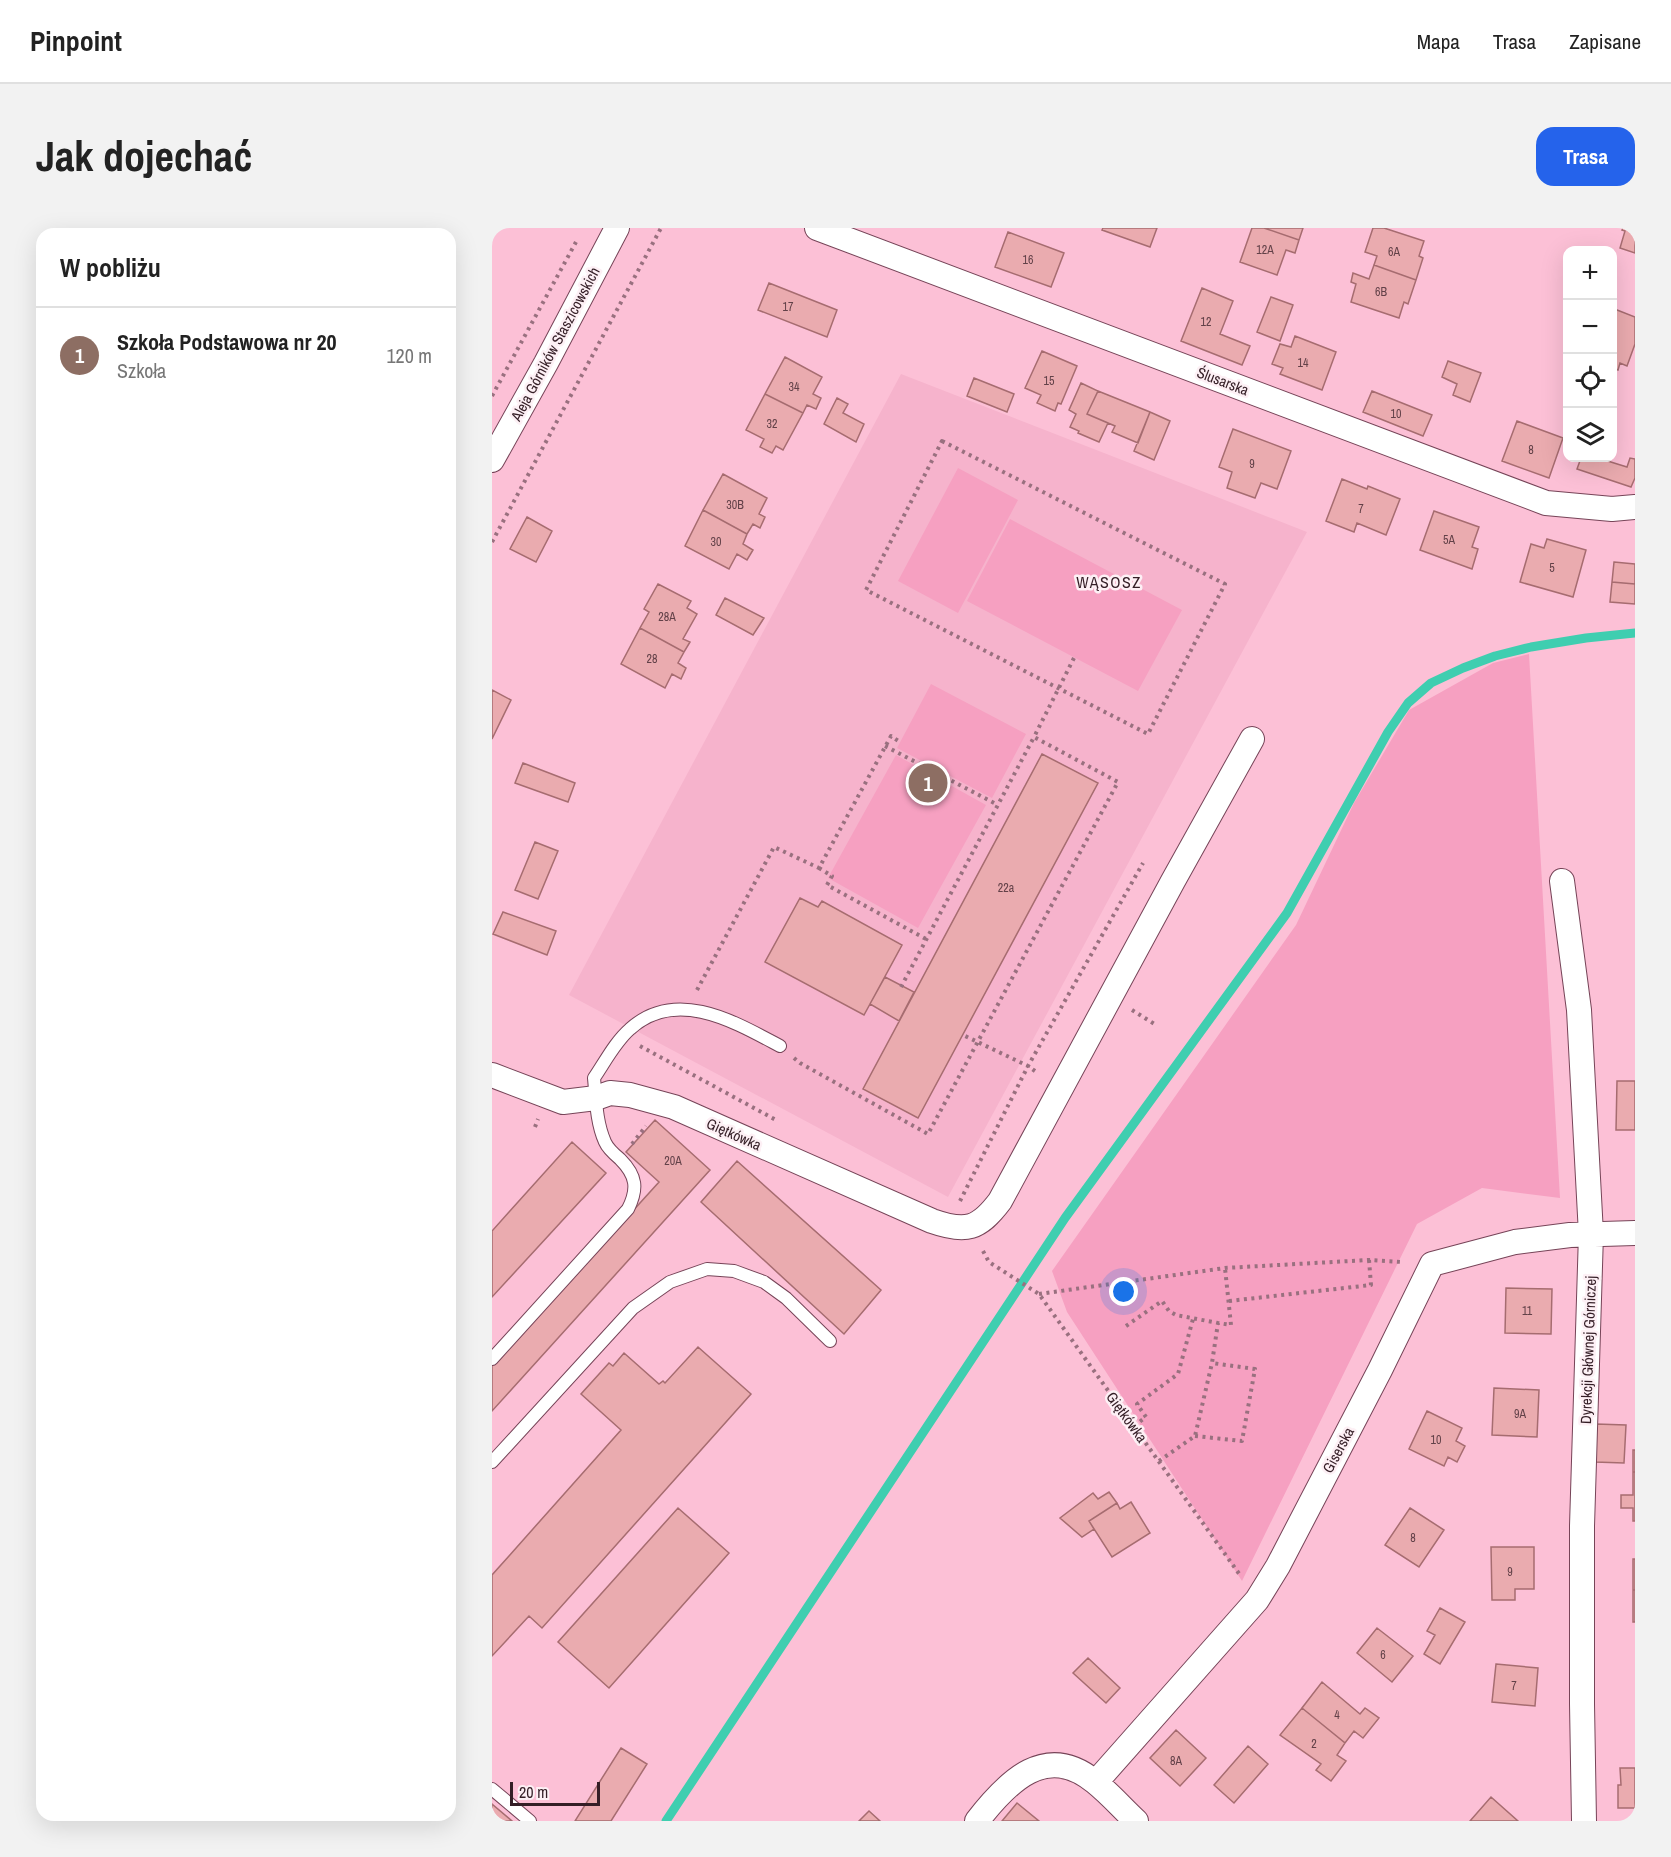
<!DOCTYPE html>
<html lang="pl">
<meta charset="utf-8">
<style>
:root{--surface:#fff;--page:#f2f2f2;--text:#222;--muted:#767676;--line:#e0e0e0;--accent:#2563eb}
body{margin:0;font-family:"Archivo Narrow",sans-serif;background:var(--page);color:var(--text)}
.controls{position:absolute;right:18px;top:18px;display:grid;overflow:hidden;border-radius:12px;box-shadow:0 6px 24px #0002}
.controls button{width:54px;height:54px;display:grid;place-items:center;padding:0;border:0;border-bottom:2px solid var(--line);background:var(--surface);color:var(--text);font:30px sans-serif}
.scale{position:absolute;left:18px;bottom:15px;width:90px;box-sizing:border-box;padding-left:6px;border:3px solid #341e26;border-top:0;font-size:16px;line-height:21px;white-space:nowrap;color:#341e26;-webkit-text-stroke:4px #fdf0f5;paint-order:stroke}
.you{position:absolute;left:632px;top:1064px;width:21px;height:21px;margin:-15px;border:4px solid #fff;border-radius:50%;background:#1a73e8;box-shadow:0 0 0 9px #1a73e833}
.badge{display:grid;place-items:center;width:39px;height:39px;border-radius:50%;background:var(--accent);color:#fff;font-size:20px;font-weight:700}
.pin{position:absolute;translate:-50% -50%;border:3px solid #fff;box-shadow:0 2px 6px #0006}
.list{margin:0;padding:0;list-style:none}
h2{display:flex;justify-content:space-between;align-items:center;height:78px;margin:0;padding:0 24px;font-size:26px}
h2 small{font-size:20px;font-weight:400;color:var(--muted)}
.list li{display:grid;grid-template-columns:39px 1fr auto;gap:18px;align-items:center;box-sizing:border-box;height:96px;padding:0 24px;border-top:2px solid var(--line)}
.list b{display:block;font-size:22px;white-space:nowrap}
.list p{margin:0;font-size:20px;white-space:nowrap;color:var(--muted)}
.list em{font-size:20px;font-style:normal;color:var(--muted)}
.icon{flex:none;width:33px;height:33px;fill:none;stroke:currentColor;stroke-width:2;stroke-linecap:round;stroke-linejoin:round}
.map{position:relative;flex:none;width:1143px;height:1593px;overflow:hidden;border-radius:18px}
header{display:flex;align-items:center;gap:36px;box-sizing:border-box;height:84px;padding:0 30px;background:var(--surface);border-bottom:2px solid var(--line)}
header strong{font-size:28px}
nav{display:flex;gap:33px;margin-inline-start:auto;font-size:21px}
.intro{display:flex;align-items:center;justify-content:space-between;box-sizing:border-box;height:144px;padding:0 36px}
h1{margin:0;font-size:42px}
.button{padding:15px 27px;border-radius:18px;background:var(--accent);color:#fff;font-size:21px;font-weight:700}
main{display:flex;gap:36px;padding:0 36px}
aside{flex:1;background:var(--surface);border-radius:18px;box-shadow:0 6px 24px #0002}
.map>svg:first-child{display:block}
.built{fill:#f6b3cc}
.green{fill:#f6a0c1}
.lines{fill:none;stroke-linecap:round;stroke-linejoin:round}
.stream{stroke:#3fceb0;stroke-width:9}
.building{fill:#eaabaf;stroke:#a66c70;stroke-width:1.5}
.lane-casing{stroke:#764458;stroke-width:14}
.street-casing{stroke:#764458;stroke-width:26}
.path{stroke:#99707f;stroke-width:4;stroke-dasharray:3 4.5;stroke-linecap:butt}
.lane{stroke:#fff;stroke-width:12}
.street{stroke:#fff;stroke-width:24}
.labels{text-anchor:middle;dominant-baseline:central;stroke-width:5;stroke-linejoin:round;paint-order:stroke}
.number-label{font-size:12px;fill:#624148}
.street-label{font-size:15px;fill:#341e26;stroke:#fdf0f5}
.neighbourhood-label{font-size:16px;letter-spacing:1.5px;fill:#341e26;stroke:#fdf0f5}
</style>
<header>
<strong>Pinpoint</strong>
<nav><a>Mapa</a><a>Trasa</a><a>Zapisane</a></nav>
</header>
<div class="intro"><h1>Jak dojechać</h1><a class="button">Trasa</a></div>
<main>
<aside>
<h2>W pobliżu<small></small></h2>
<ul class="list">
<li><span class="badge" style="background:#8d6e63">1</span><div><b>Szkoła Podstawowa nr 20</b><p>Szkoła</p></div><em>120 m</em></li>
</ul>
</aside>
<div class="map">
<svg width="1143" height="1593" viewBox="0 0 1143 1593">
<rect width="100%" height="100%" fill="#fcc0d6"/>
<path class="built" d="M409,146l406,158 -359,665 -379,-202z"/>
<path class="green" d="M466,240l60,32 -60,113 -60,-32z
M518,291l172,91 -44,81 -171,-90z
M1037,426l31,544 -78,-10 -65,36 -175,357 -175,-269 -15,-41 244,-346 58,-122 55,-93 84,-47z
M439,456l95,50 -34,64 -95,-50z
M404,527l90,50 -68,123 -90,-50z"/>
<g class="lines">
<path class="stream" d="M174,1593l399,-603 222,-305 101,-181 20,-29 23,-20 32,-15 32,-12 36,-9 55,-9 49,-5"/>
</g>
<path class="building" d="M611,0h54l-7,19 -48,-17z
M760,0h12l35,12 -4,13 -9,-3 -9,25 -37,-13z
M772,0h39l-4,12z
M881,0h11l40,13 -5,15 4,2 -7,22 -42,-15 3,-9 -12,-4z
M1131,0h12v25l-15,-5 5,-17 -3,-1z
M516,4l56,21 -13,34 -56,-20z
M882,37l42,15 -8,24 -4,-2 -5,16 -48,-16 5,-18 -5,-2 2,-9 16,6z
M277,55l68,27 -10,27 -69,-27z
M710,60l31,13 -13,33 30,12 -8,19 -61,-24z
M779,69l22,8 -13,36 -23,-9z
M1120,80l23,9v27l-8,22 -7,-3 -2,7 -6,-2z
M803,108l41,16 -14,38 -42,-16 3,-6 -11,-4 8,-20 11,3z
M550,123l35,15 -16,38 -3,-1 -3,8 -18,-8 4,-8 -16,-7z
M293,129l37,20 -9,17 8,4 -5,11 -9,-4 -4,8 -38,-19z
M956,133l33,12 -11,29 -17,-7 4,-11 -15,-7z
M482,150l40,16 -7,18 -40,-16z
M589,155l17,8 -11,23 21,9 -9,19 -21,-9 1,-2 -9,-4 6,-13 -7,-4z
M606,163l52,21 -12,31 -26,-11 3,-6 -28,-12z
M880,163l60,24 -9,21 -60,-24z
M273,166l38,19 -20,37 -7,-4 -4,7 -12,-6 4,-8 -18,-9z
M345,170l11,6 -5,9 21,11 -8,18 -32,-18z
M658,184l20,9 -16,39 -20,-9z
M1025,193l46,17 -14,40 -47,-17z
M741,201l58,22 -14,38 -16,-6 -6,15 -28,-10 5,-16 -13,-5z
M1089,230h17l29,9 3,-9 5,1v19l-4,9 -54,-18z
M231,246l44,24 -8,16 6,3 -5,11 -7,-4 -6,10 -44,-24z
M850,251l25,10 1,-3 32,13 -14,36 -29,-12 -3,9 -28,-11z
M211,282l44,24 -4,10 10,6 -6,10 -10,-6 -8,15 -44,-23z
M942,283l45,16 -7,20 6,2 -6,20 -52,-19z
M35,289l25,14 -16,31 -26,-13z
M1055,311l39,11 -13,47 -53,-15 11,-38 13,4z
M1122,334l21,2v20l-23,-2z
M1120,354l23,2v20l-25,-2z
M166,356l33,17 -4,7 10,6 -14,25 7,3 -6,10 -44,-24 9,-16 -5,-3z
M233,370l39,20 -11,17 -37,-20z
M148,400l44,24 -6,11 8,5 -5,11 -9,-5 -7,14 -44,-24z
M0,462l19,10 -19,39z
M550,526l56,29 -180,335 -55,-29z
M31,535l52,20 -7,19 -53,-19z
M43,614l23,9 -20,48 -23,-9z
M308,670l18,9 4,-6 80,44 -38,70 -99,-53z
M11,684l53,19 -9,24 -54,-21z
M393,749l29,15 -15,29 -29,-17z
M1125,853h18v49h-19z
M163,892l55,50 -218,241v-45l167,-184 -33,-30z
M80,914l34,31 -114,124v-66z
M245,933l144,129 -37,44 -143,-132z
M1014,1060l46,1 -1,45 -46,-1z
M206,1119l53,47 -209,234 -13,-12 -37,40v-81l129,-145 -40,-36 28,-31 4,3 11,-13 35,31 4,-3 2,2z
M1002,1160l45,2 -2,47 -45,-2z
M935,1183l35,17 -6,13 9,5 -8,16 -9,-5 -4,9 -35,-17z
M1104,1196l30,1 -2,38 -29,-1z
M1141,1222h2v22h-2z
M1141,1244h2v49h-2v-13h-12v-13h12z
M617,1264l8,11 -28,18 5,8 -12,8 -22,-19 33,-25 5,6z
M639,1274l19,31 -38,24 -23,-36 28,-18 3,6z
M186,1280l51,45 -120,135 -51,-46z
M918,1280l34,22 -25,37 -34,-22z
M999,1319h43v42h-19v11h-23z
M1141,1331h2v31h-2z
M1141,1362h2v32h-2z
M948,1380l25,14 -25,42 -16,-10 11,-19 -8,-4z
M885,1400l36,28 -21,26 -35,-29z
M596,1430l32,30 -14,15 -33,-30z
M1004,1436l42,4 -3,38 -43,-4z
M830,1454l38,32 5,-6 14,10 -16,20 -9,-7 -9,12 -43,-35z
M810,1480l43,35 -8,12 9,6 -15,20 -15,-11 5,-6 -41,-29z
M684,1502l30,28 -26,28 -30,-28z
M756,1518l20,18 -34,39 -20,-18z
M129,1520l26,16 -36,57h-36z
M1128,1540h15v40h-17v-23h3z
M999,1569l27,24h-48z
M525,1575l22,18h-37z
M0,1576l20,17h-20z
M377,1583l11,10h-21z"/>
<g class="lines">
<defs>
<path id="lane" d="M0,1131l136,-150c10,-20 9,-33 -8,-50 -6,-5 -12,-10 -15,-17 -9,-20 -9,-44 -11,-64 11,-16 21,-36 36,-49 46,-42 105,-7 150,17
M0,1234l141,-154 37,-26 37,-13 27,2 30,11 22,16 44,43
M0,1561l38,32"/>
<path id="street" d="M325,0l729,275 66,6 23,-2
M0,232l54,-97 71,-135
M1070,653l17,129 12,224 -9,292v178l2,117
M0,847l71,27 33,-4 14,-5 20,2 44,12 258,114c34,12 47,8 68,-20l173,-320 79,-142
M604,1554l161,-182 21,-34 102,-196 52,-106 83,-22 55,-7 65,-2
M485,1593c31,-40 69,-79 118,-39 15,12 27,26 41,39"/>
</defs>
<use href="#lane" class="lane-casing"/>
<use href="#street" class="street-casing"/>
<path class="path" d="M0,168l84,-154
M450,213l283,143 -77,150 -282,-144z
M0,314l169,-314
M393,518l113,59
M327,640l13,8 -5,9 99,54
M409,759l133,-250
M205,762l77,-143 45,21 72,-132 9,6
M640,782l24,15
M148,818l136,74
M302,830l6,5 128,71 190,-352 -84,-45 40,-79
M543,843l-7,-5 115,-203
M43,899l3,-8
M140,916l14,-18
M468,973l68,-135 -65,-31
M491,1023l6,11 50,32 201,281
M547,1066l186,-26 144,-8 33,2
M737,1073l142,-16 -2,-25
M634,1098l36,-25 7,10 7,4 42,8
M642,1198l12,-9 -9,-13 41,-30 15,-55
M703,1208l47,5 13,-72 -43,-6
M667,1233l36,-25 17,-73 6,-40 13,2 -6,-57"/>
<use href="#lane" class="lane"/>
<use href="#street" class="street"/>
</g>
<g class="labels">
<g class="number-label">
<text x="773" y="22">12A</text>
<text x="902" y="24">6A</text>
<text x="536" y="32">16</text>
<text x="889" y="64">6B</text>
<text x="296" y="79">17</text>
<text x="714" y="94">12</text>
<text x="811" y="135">14</text>
<text x="557" y="153">15</text>
<text x="302" y="159">34</text>
<text x="904" y="186">10</text>
<text x="280" y="196">32</text>
<text x="1039" y="222">8</text>
<text x="760" y="236">9</text>
<text x="243" y="277">30B</text>
<text x="869" y="281">7</text>
<text x="957" y="312">5A</text>
<text x="224" y="314">30</text>
<text x="1060" y="340">5</text>
<text x="175" y="389">28A</text>
<text x="160" y="431">28</text>
<text x="514" y="660">22a</text>
<text x="181" y="933">20A</text>
<text x="1035" y="1083">11</text>
<text x="1028" y="1186">9A</text>
<text x="944" y="1212">10</text>
<text x="921" y="1310">8</text>
<text x="1018" y="1344">9</text>
<text x="891" y="1427">6</text>
<text x="1022" y="1458">7</text>
<text x="845" y="1487">4</text>
<text x="822" y="1516">2</text>
<text x="684" y="1533">8A</text>
</g>
<g class="street-label">
<text transform="translate(63 116) rotate(-62)">Aleja Górników Staszicowskich</text>
<text transform="translate(731 153) rotate(21)">Ślusarska</text>
<text transform="translate(242 906) rotate(24)">Giętkówka</text>
<text transform="translate(1096 1122) rotate(-88)">Dyrekcji Głównej Górniczej</text>
<text transform="translate(635 1189) rotate(54)">Giętkówka</text>
<text transform="translate(846 1222) rotate(-62)">Giserska</text>
</g>
<g class="neighbourhood-label">
<text x="617" y="354">WĄSOSZ</text>
</g>
</g>
</svg>
<div class="controls">
<button>+</button>
<button>−</button>
<button><svg class="icon" aria-label="locate" viewBox="0 0 24 24"><circle cx="12" cy="12" r="6"/><path d="M12 2v4M12 18v4M2 12h4M18 12h4"/></svg></button>
<button><svg class="icon" aria-label="layers" viewBox="0 0 24 24"><path d="M12 4l9 5-9 5-9-5zM3 14l9 5 9-5"/></svg></button>
</div>
<div class="scale">20 m</div>
<div class="you"></div>
<div class="pin badge" style="left:436px;top:555px;background:#8d6e63">1</div>
</div>
</main>
